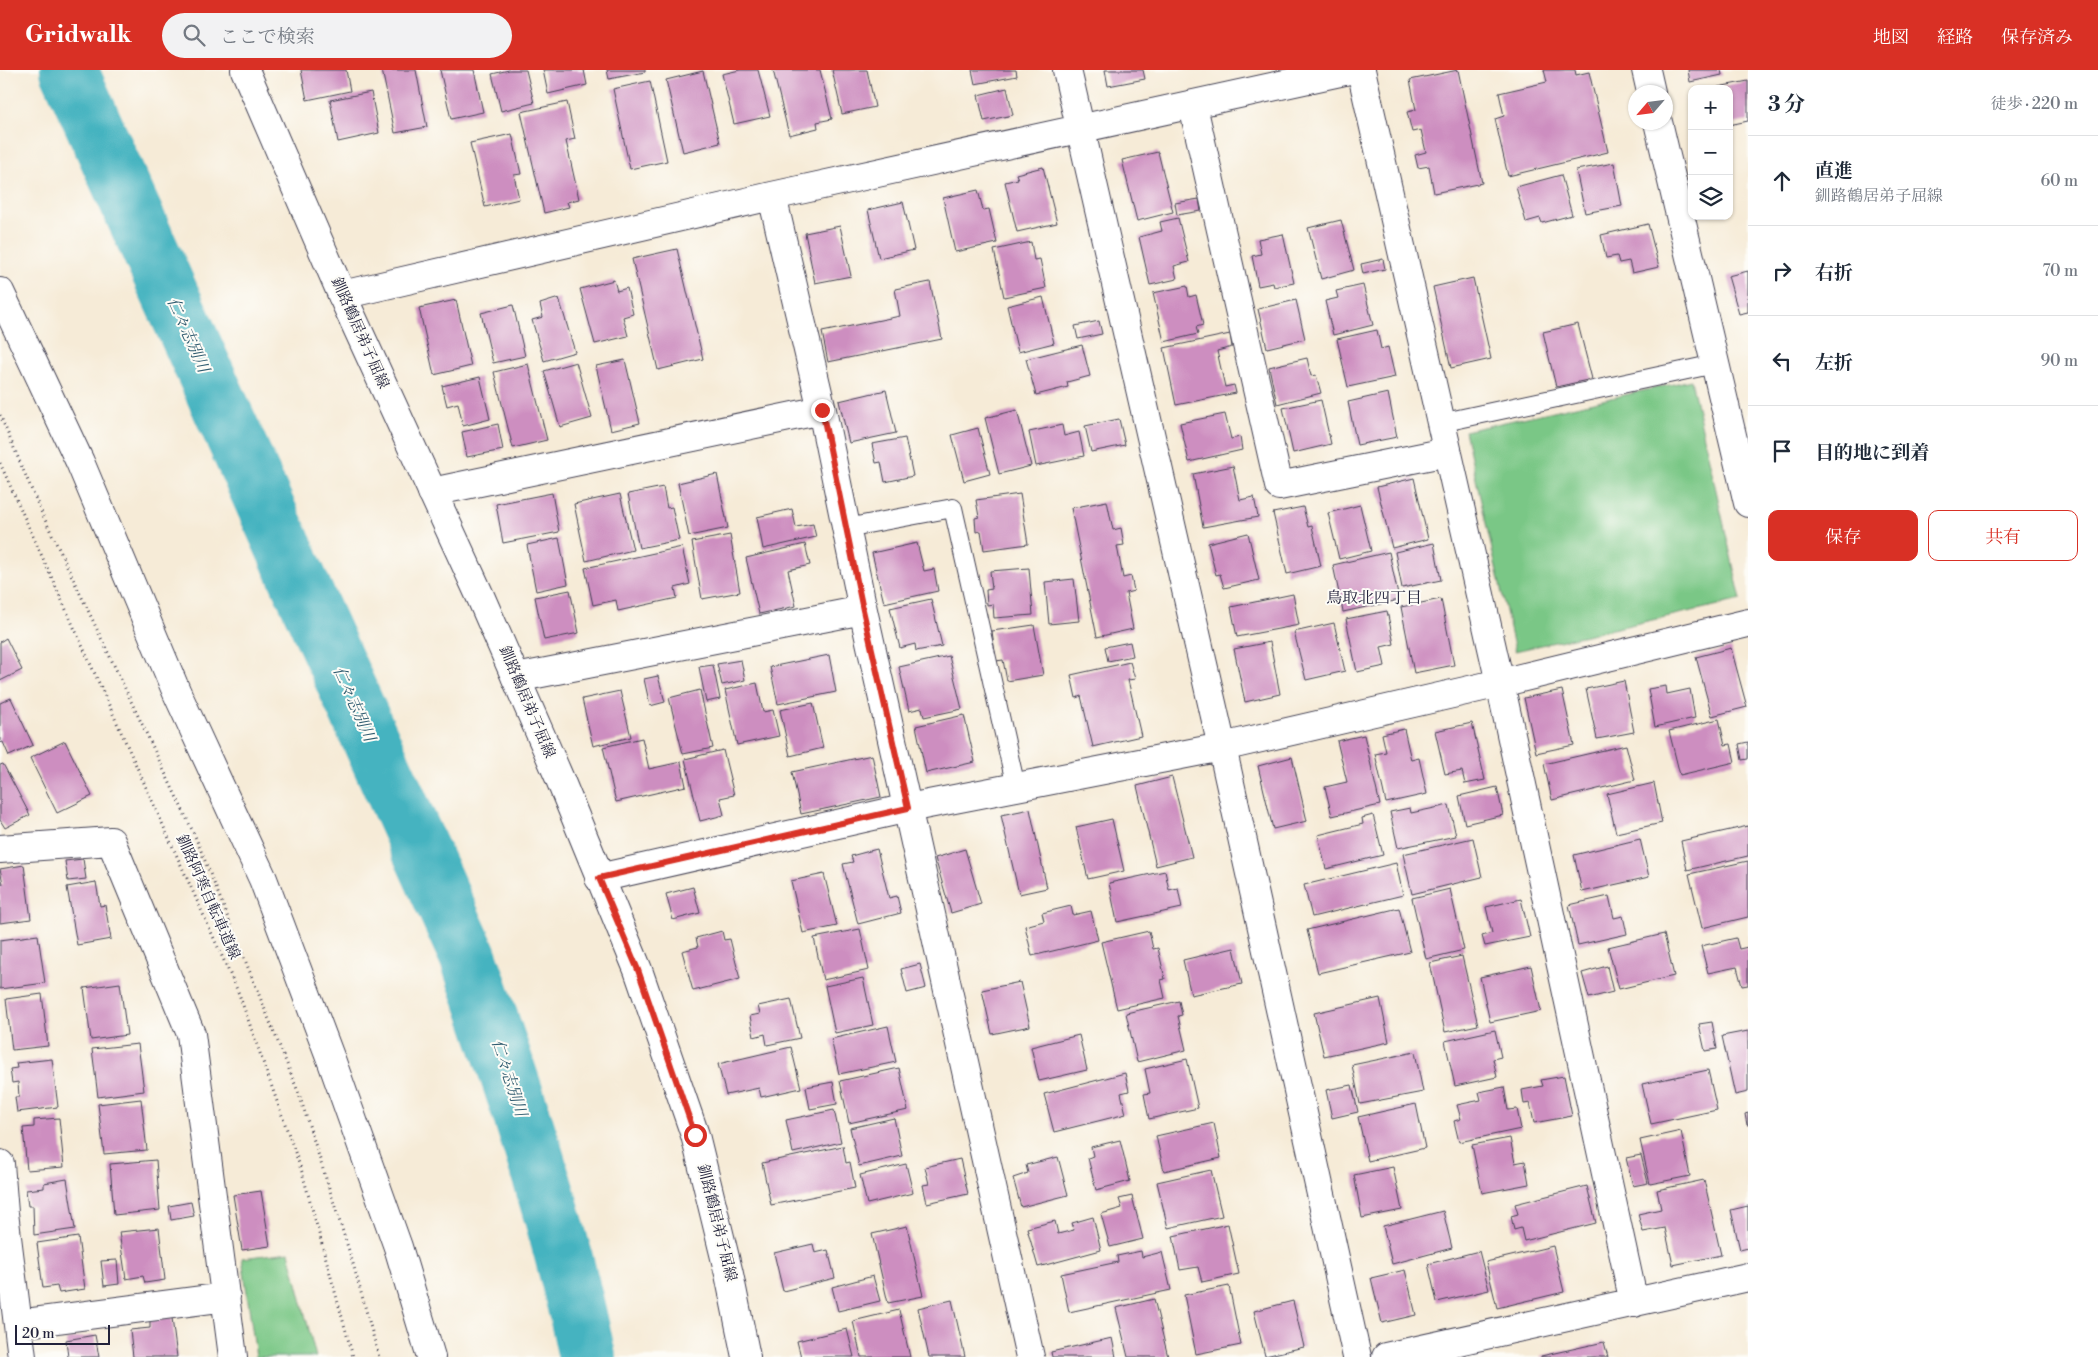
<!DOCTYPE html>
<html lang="ja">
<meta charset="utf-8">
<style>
:root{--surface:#fff;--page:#f2f2f3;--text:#1f2937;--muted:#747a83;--line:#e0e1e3;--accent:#d93025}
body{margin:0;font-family:"Libre Bodoni","Noto Serif JP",serif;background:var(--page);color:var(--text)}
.controls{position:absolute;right:15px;top:15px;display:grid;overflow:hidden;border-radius:10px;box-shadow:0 1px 4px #0004}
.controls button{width:45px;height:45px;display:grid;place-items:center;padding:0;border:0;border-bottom:1px solid var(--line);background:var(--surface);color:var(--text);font:25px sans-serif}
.compass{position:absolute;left:1628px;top:15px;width:45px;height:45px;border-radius:50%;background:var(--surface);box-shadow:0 1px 4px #0004;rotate:242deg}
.scale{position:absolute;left:15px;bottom:12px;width:95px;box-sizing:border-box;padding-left:5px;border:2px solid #22223b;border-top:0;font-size:14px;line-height:18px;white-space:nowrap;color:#22223b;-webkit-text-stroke:4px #fdfcf7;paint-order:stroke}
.stop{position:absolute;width:15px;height:15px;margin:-11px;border:4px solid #d93025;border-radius:50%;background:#fff}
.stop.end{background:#d93025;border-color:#fff;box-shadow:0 1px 5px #0008}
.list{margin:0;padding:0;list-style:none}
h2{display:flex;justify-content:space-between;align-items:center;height:65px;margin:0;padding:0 20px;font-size:21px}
h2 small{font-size:16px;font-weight:400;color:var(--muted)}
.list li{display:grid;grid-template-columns:32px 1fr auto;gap:15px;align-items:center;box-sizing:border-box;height:90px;padding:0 20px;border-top:1px solid var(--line)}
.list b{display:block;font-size:19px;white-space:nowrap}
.list p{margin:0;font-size:16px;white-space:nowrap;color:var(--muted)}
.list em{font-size:16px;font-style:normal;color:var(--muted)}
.actions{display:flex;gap:10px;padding:15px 20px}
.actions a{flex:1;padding:11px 0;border:1px solid var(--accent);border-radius:10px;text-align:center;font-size:18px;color:var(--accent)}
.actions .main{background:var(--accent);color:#fff}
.icon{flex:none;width:28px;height:28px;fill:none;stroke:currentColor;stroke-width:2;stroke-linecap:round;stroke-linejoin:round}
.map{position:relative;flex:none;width:1748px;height:1287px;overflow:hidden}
header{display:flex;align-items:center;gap:30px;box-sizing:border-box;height:70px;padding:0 25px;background:var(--accent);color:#fff}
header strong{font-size:24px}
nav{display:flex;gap:28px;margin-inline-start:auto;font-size:18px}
.search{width:350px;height:45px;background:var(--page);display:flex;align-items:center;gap:12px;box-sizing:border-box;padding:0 18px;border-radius:28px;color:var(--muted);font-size:19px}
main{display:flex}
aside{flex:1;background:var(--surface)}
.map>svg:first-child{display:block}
.green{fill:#7ac786;stroke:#4e7460}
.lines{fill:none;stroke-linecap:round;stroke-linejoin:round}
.river{stroke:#45b3c0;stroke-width:58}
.building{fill:#cd8ec0}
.service-casing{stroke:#424052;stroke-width:20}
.minor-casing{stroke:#424052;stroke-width:30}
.primary-casing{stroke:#424052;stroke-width:30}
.path{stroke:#424052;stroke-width:3;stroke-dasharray:1 4;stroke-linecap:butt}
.service{stroke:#fff;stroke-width:18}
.minor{stroke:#fff;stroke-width:28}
.primary{stroke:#fff;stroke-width:28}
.route{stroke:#d93025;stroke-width:6}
.labels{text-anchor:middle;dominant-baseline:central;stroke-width:4;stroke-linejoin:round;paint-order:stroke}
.street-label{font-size:15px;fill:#22223b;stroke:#fdfcf7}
.water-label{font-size:16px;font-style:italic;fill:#305c70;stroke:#fdfcf7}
.neighbourhood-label{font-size:16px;fill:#22223b;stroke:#fdfcf7}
</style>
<header>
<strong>Gridwalk</strong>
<div class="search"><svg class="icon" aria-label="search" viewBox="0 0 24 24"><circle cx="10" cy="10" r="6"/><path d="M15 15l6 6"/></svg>ここで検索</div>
<nav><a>地図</a><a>経路</a><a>保存済み</a></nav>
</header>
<main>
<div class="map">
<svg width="1748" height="1287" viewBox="0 0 1748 1287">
<rect width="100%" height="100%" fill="#fdfcf7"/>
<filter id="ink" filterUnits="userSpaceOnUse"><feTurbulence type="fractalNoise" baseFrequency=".02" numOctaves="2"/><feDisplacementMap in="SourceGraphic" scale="10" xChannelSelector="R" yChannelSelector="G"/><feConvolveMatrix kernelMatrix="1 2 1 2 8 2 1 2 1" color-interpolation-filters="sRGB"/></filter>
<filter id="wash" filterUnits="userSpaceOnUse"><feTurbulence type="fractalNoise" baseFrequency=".0096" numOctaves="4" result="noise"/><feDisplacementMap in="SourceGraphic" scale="20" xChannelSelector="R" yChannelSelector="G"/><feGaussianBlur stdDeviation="1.12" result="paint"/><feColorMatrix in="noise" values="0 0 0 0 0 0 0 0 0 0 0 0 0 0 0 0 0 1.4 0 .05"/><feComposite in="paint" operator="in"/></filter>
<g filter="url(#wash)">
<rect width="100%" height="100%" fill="#f6ebd7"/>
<path class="green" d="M1691,310l50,220 -226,51 -50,-220z
M289,1182l27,105h-60l-14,-99z"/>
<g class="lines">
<path class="river" d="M69,0l399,886c45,130 92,266 119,401"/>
</g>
<g id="blocks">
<path class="building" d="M301,0h45l4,21 -43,9z
M382,0h34l11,57 -32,6z
M440,0h34l9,42 -32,7z
M509,0h17l8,33 -33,8 -9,-37z
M543,0h41l3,15 -39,9z
M607,0h38v2l-36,7z
M740,0h18l12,46 -36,8 -12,-50z
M773,0h47l12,49 -15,3 1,6 -29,7z
M832,0h35l8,37 -33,7z
M972,0h44l1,6 -42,8z
M1105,0h38l2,9 -37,7z
M1458,0l24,113 -48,10 -5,-27 -11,2 -3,-13 11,-3 -5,-22 -9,2 -5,-20 9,-2 -6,-30z
M1544,0h31l1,5 13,-3 19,80 -100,24 -13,-57 9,-3 -5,-23 48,-11z
M1688,0h33l1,5 -32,7z
M703,1l17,72 -37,9 -17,-72z
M650,11l17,80 -37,8 -17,-80z
M1748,11v40l-19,4v-36h-11v-2z
M1007,18l6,27 -29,6 -6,-26z
M371,22l8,41 -41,9 -8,-42z
M567,32l8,37 -9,2 13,58 -12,3 2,5 -25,6 -23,-101z
M512,64l9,40 -7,1 5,24 -34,8 -15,-64z
M1158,82l15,60 -36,9 -15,-61z
M1614,93l8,43 -37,7 -9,-43z
M1043,97l14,56 -40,9 -12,-50 13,-3 -2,-5z
M1561,105l11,40 -30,8 -2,-5 -14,4 -10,-35z
M978,120l5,20 6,-1 8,34 -42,9 -12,-54z
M1199,129l2,12 -24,4 -2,-12z
M903,132l11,48 -35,8 -11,-48z
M1178,148l11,44 -15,4 3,13 -27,6 -11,-48 23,-6 -2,-9z
M1341,150l13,50 -33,9 -13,-51z
M1648,154l11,43 -27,6 -3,-12 -10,2 -2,-7 -11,2 -5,-23z
M840,156l11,50 -36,7 -10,-50z
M1283,164l11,49 -20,4 -1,-4 -15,3 -6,-30 9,-2 -3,-15z
M1031,172l3,18 6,-1 6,29 -42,9 -10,-47z
M677,179l26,110 -45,11 -26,-111z
M1383,189l2,10 -22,5 -2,-10z
M1748,201v41l-9,2 -11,-38z
M1473,208l18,81 -40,9 -18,-81z
M614,210l3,11 10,-3 6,26 -10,3 5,19 -33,8 -15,-55z
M930,212l12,57 -114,23 -6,-30 78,-16 -5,-27z
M1363,215l10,40 -40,10 -8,-34 13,-3 -2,-7z
M1187,216l2,11 7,-2 7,30 -7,2 2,7 -34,8 -11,-49z
M1043,227l11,46 -36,9 -11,-46z
M559,228l16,54 -31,9 -12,-41 11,-3 -3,-13z
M456,230l15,66 -37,9 -15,-67z
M1296,230l9,39 -38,9 -9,-39z
M513,235l12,51 -32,7 -12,-50z
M1099,251l3,13 -24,5 -3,-13z
M1578,254l14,55 -36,8 -13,-55z
M1377,260l4,19 7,-2 7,30 -47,10 -11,-48z
M1230,264l2,13 -15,4 8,36 9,-2 2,8 -60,12 -12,-57z
M1082,275l8,31 -23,6 1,5 -32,8 -10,-36z
M1307,288l4,18 5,-1 5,18 -44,11 -8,-37z
M625,290l15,63 -29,7 -15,-64z
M576,292l16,56 -32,9 -16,-56z
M528,294l19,76 -34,8 -19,-76z
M480,307l10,42 -27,7 -5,-23 -11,3 -5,-20z
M886,320l10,43 -47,10 -10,-42z
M1388,323l9,44 -40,8 -9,-43z
M1321,330l10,44 -38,9 -10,-45z
M1017,340l14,56 -32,8 -14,-56z
M1225,344l6,25 9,-2 2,13 -53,12 -9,-39z
M1119,349l6,26 -34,7 -6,-26z
M498,354l5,26 -36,7 -5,-25z
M1062,355l2,11 15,-4 5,24 -48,10 -7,-34z
M978,358l12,46 -26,7 -12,-46z
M905,368l8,38 -28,6 -4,-20 -5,1 -4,-19z
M1233,396l7,34 14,-3 4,20 -55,10 -10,-53z
M717,404l11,54 -39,8 -11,-53z
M1414,408l14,61 -36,9 -15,-61z
M663,417l4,21 5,-1 7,33 -40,8 -11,-54z
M552,423l7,39 -56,11 -7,-39z
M620,424l13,56 -47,11 -12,-57z
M1020,424l8,50 -44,6 -3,-19 -5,1 -1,-14 4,-1 -3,-17z
M1107,431l6,29 8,-2 3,17 -7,1 6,32 8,-2 3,15 -8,2 7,36 -36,8 -26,-129z
M1360,435l11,46 -32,8 -11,-46z
M1303,437l5,20 4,-1 9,40 -34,8 -14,-61z
M792,439l4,18 17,-3 3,13 -53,12 -6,-32z
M1248,463l11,47 -35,8 -4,-14 -4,1 -8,-32z
M730,465l10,57 -38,7 -10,-57z
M559,468l9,46 -32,7 -9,-46z
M917,473l7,28 10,-2 4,22 -54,12 -12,-50z
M1434,473l7,37 -39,8 -7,-36z
M805,474l5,21 -22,5 8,36 -37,8 -13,-56z
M682,477l8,37 -15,4 2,10 -59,13 -2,-11 -23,5 -8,-37z
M1389,482l10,48 -56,12 -10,-47z
M1029,498l4,47 -39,3 -1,-14 -6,1 -1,-15 6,-1 -2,-18z
M1074,509l5,42 -30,3 -4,-42z
M570,520l9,43 -35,7 -9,-43z
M1293,524l6,31 -62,12 -6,-30z
M931,529l11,47 -26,5 -1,-7 -15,4 -10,-40z
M1441,529l13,66 -40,8 -13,-66z
M1387,541l7,33 -13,3 4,19 -28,6 -11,-53z
M1334,553l11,48 -39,9 -12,-48z
M1034,555l9,50 -36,6 -4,-21 -7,1 -4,-30z
M6,568l16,32 -22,11v-39z
M1130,572l3,14 -25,5 -3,-14z
M1270,572l10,52 -35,8 -11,-53z
M1731,578l16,59 -35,9 -16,-59z
M829,585l7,37 -58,12 -8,-37z
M949,586l13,53 -38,8 -2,-9 -13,3 -10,-44z
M741,590l4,20 -23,5 -5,-21z
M1130,592l5,17 -7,1 13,56 -48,11 -12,-51 -5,2 -5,-23z
M713,595l7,34 -14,3 -7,-35z
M658,606l7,26 -15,4 -6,-27z
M1624,611l10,51 -37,7 -11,-50z
M757,613l6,29 10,-2 6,26 -42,9 -12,-55z
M1666,616l1,8 23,-5 5,29 -40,9 -7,-38z
M700,620l13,58 -30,6 -14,-56z
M1562,620l12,55 -38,8 -12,-55z
M620,621l11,46 -38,9 -11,-47z
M11,628l22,47 -24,11 -6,-14 -3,1v-40z
M813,633l10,45 -33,8 -10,-46z
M964,645l11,47 -49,11 -10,-47z
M1719,649l6,26 6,-1 4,18 -55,13 -11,-44z
M1472,653l13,57 -20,4 -3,-13 -17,3 -10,-43z
M1404,659l7,31 8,-2 8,36 -41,9 -11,-49 11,-2 -4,-18z
M1364,665l16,70 -48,11 -7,-29 22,-5 -10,-41z
M642,668l7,31 32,-7 5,24 -70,16 -13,-55z
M65,671l27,55 -35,17 -27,-55z
M1748,672v17l-6,1 -3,-16z
M1626,675l9,35 -83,20 -8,-36z
M723,680l11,45 -14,3 4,17 -24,6 -15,-62z
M872,685l9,42 -80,17 -9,-42z
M1292,687l15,64 -34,8 -15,-63z
M3,694l27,51 -25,13 -5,-8v-55z
M1172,707l20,80 -36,9 -19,-80z
M1654,713l8,40 -46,10 -9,-39z
M1497,717l6,28 -38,9 -6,-28z
M1449,735l7,31 -58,12 -8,-36 20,-4 1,5z
M1030,739l17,79 -28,6 -18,-79z
M1373,745l10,40 -57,14 -8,-34 45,-11 -1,-6z
M1112,749l12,52 -36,8 -12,-52z
M1748,756v30l-61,14 -6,-29z
M1473,768l9,39 -70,17 -9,-40z
M1640,769l9,38 -67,15 -8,-37z
M877,779l12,49 8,-2 4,17 -43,11 -15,-60 10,-2 -2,-6z
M965,779l16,55 -30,9 -16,-55z
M83,789l3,20 -18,2 -3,-20z
M1748,791v56l-46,11 -13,-54z
M1396,793l7,32 -91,22 -8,-32z
M24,795l7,54 -31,4v-38l3,-1 -3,-15z
M1165,801l4,19 9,-2 4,20 -65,14 -8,-39z
M824,804l13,52 -34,7 -12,-52z
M96,812l4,24 5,-1 6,34 -34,6 -10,-58z
M693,817l7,26 -27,7 -7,-26z
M1450,819l14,61 -38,9 -14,-61z
M1609,826l5,22 9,-2 4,18 -49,11 -9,-40z
M1521,829l9,38 -45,9 -3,-10 10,-3 -6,-26z
M1071,836l2,9 18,-4 7,29 -66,16 -7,-30 19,-5 -2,-8z
M1399,838l11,44 -92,21 -11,-43z
M860,859l9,41 -46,10 -9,-42z
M722,861l2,9 6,-1 10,40 -47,12 -11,-40 16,-4 -2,-9z
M1149,861l4,18 5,-1 7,31 -4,1 4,18 -48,11 -16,-67z
M1664,864l10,42 -55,13 -11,-42z
M38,865l7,48 -45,6v-49z
M1736,868l3,11 9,-2v38l-6,1 -5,-19 -29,6 -7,-27z
M1234,878l8,36 -51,11 -8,-35z
M1462,886l16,69 -33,7 -15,-69z
M920,894l6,24 -19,5 -6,-24z
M1531,896l10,45 -51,11 -10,-45z
M1607,896l6,26 -24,6 -7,-25z
M863,908l10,47 -38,8 -10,-47z
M1020,912l10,44 -38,8 -10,-44z
M120,913l7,52 -36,5 -7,-52z
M42,924l6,52 -36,4 -6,-51z
M1380,928l9,44 -65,14 -10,-43z
M791,929l9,39 -33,7 -2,-11 -11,3 -4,-21 10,-2 -2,-8z
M1179,931l3,14 -4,1 8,34 -49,12 -11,-49z
M1712,952l5,27 -12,2 -6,-27z
M888,956l8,36 -57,12 -8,-35z
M1495,960l6,27 -8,2 4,18 -42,9 -10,-45z
M1748,961v61l-13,3 -13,-59z
M1079,965l8,35 -48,11 -8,-34z
M138,974l6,47 -46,6 -6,-48z
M791,977l10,41 -40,9 -2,-9 -33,7 -8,-31z
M1415,982l8,40 -63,12 -8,-39z
M52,989l6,48 -41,5 -2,-15h4l-1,-15 -6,1 -2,-14 7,-1 -1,-5z
M1187,989l11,49 -49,11 -5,-25 6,-1 -5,-24z
M899,998l9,42 -59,13 -9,-42z
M1708,1000l9,40 -66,14 -9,-40z
M1125,1003l4,18 -8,2 5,21 -72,18 -10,-38z
M1564,1006l8,40 -38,7 -4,-20 -6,1 -2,-14 21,-4 -2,-6z
M833,1012l4,22 -27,5 -4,-22z
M1352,1015l6,27 -26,6 -6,-28z
M1504,1017l4,23 9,-1 4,20 -62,13 -5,-21 7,-2 -4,-14 24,-5 -2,-8z
M141,1029l6,51 -43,4 -6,-50z
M1416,1034l9,44 -57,13 -10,-44z
M834,1040l7,32 -48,11 -7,-33z
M1748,1043v12h-1l-2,-11z
M59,1048l5,49 -37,3 -4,-42 11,-1v-7z
M894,1048l8,38 -43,10 -9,-38z
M1214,1053l7,35 -57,13 -8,-35z
M1681,1061l9,45 -40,8 -10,-44z
M1510,1068l5,25 10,-2 4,23 -47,9 -10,-48z
M1120,1070l10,41 -34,9 -8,-32 5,-2 -2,-9z
M843,1076l3,17 4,-1 5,26 -84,17 -9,-42z
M1641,1085l7,28 -15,3 -7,-28z
M1058,1087l10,38 -47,12 -8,-29 15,-5 -2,-8z
M960,1089l8,35 -41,9 -4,-18 6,-1 -4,-17z
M156,1090l4,50 -46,5 -4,-51z
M906,1094l7,29 -46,11 -7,-29z
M1393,1097l9,43 -40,8 -8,-43z
M1211,1100l11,46 -54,12 -11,-46z
M67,1109l8,50 -41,6 -1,-29h-5l-2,-16 18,-2v-5z
M1704,1110l17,75 -48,10 -8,-37 -22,4 -5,-18 23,-5 -4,-19z
M1587,1116l9,37 -72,18 -3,-13 -7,2 -3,-14 7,-2 -3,-10z
M261,1121l9,55 -28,4 -9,-55z
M1132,1126l11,43 -33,8 -9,-33 21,-6 -3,-9z
M191,1132l3,14 -23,4 -2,-14z
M1748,1136v42l-8,2 -9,-40z
M1443,1141l9,37 -60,16 -9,-38z
M1093,1147l8,33 -63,17 -11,-39 28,-7 3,13 16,-4 -2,-7z
M1228,1154l11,50 -37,8 -4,-15 -18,3 -7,-34z
M907,1156l16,70 -35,7 -16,-69z
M159,1158l6,52 -20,3 -2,-7 -17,3 -7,-47z
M78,1167l7,52 -26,4 -2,-7 -14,2 -6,-45z
M813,1174l2,9 13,-3 7,28 -52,13 -9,-38z
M1553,1176l11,46 -67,16 -11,-46z
M1141,1181l1,6 20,-5 9,38 -102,22 -8,-38 57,-12 -1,-6z
M1479,1181l10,39 -52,12 -9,-38z
M117,1190l2,24 -15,2 -3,-25z
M1405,1200l11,45 -34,8 -11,-45z
M873,1206l7,25 -42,10 -6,-24z
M1229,1216l12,59 -45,9 -12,-59z
M1154,1229l14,58h-40l-12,-49z
M952,1230l13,57h-36l-11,-49z
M1293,1231l11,46 -39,9 -11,-45z
M899,1240l11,47h-49l-8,-36z
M172,1248l5,39h-44l-3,-27 20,-2v-8z
M847,1259l7,28h-53l-4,-16z
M95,1265l4,22h-31l-2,-17z
M1112,1268l4,19h-64l-1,-5z
M1604,1272l4,15h-67v-1z"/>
</g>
</g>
<g filter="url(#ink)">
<use href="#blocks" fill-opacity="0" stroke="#424052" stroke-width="1"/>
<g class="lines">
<defs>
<path id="service" d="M1440,353l275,-59
M846,458l107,-20 63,279"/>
<path id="minor" d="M1067,0l155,677 135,610
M1361,0l139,613 134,620
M1646,0l5,22
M1193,36l86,380 168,-34
M1658,52l90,381
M772,126l50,214 41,200 167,747
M0,222l80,170 97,231 86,186 69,183 66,185 33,110
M342,225l430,-99 577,-126
M432,422l390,-82
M516,608l347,-68
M0,779l111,-8 80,193 42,323
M599,808l309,-70 314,-61 278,-64 248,-60
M0,1094l4,49 18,144
M18,1254l208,-27
M1386,1287l362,-80"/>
<path id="primary" d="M245,0l97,225 139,303 78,179 79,193 57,165 34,139 17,83"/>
</defs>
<use href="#service" class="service-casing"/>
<use href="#minor" class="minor-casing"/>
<use href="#primary" class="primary-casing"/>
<path class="path" d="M0,345l39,92 156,329 104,258 53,166 27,97
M0,393l239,531 63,178 51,185"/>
<use href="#service" class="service"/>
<use href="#minor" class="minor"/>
<use href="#primary" class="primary"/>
</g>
</g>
<g class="lines" filter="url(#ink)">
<path class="route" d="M695,1065l-57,-165 -39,-92 309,-70 -45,-198 -41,-200"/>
</g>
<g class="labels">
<g class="street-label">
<text transform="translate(360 263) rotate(66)">釧路鶴居弟子屈線</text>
<text transform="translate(527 632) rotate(67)">釧路鶴居弟子屈線</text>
<text transform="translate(208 827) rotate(66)">釧路阿寒自転車道線</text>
<text transform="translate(717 1153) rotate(76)">釧路鶴居弟子屈線</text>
</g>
<g class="water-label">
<text transform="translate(188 265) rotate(66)">仁々志別川</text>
<text transform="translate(354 634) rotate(66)">仁々志別川</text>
<text transform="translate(509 1008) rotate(72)">仁々志別川</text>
</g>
<g class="neighbourhood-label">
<text x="1374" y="528">鳥取北四丁目</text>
</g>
</g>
</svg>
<div class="controls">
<button>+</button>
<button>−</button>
<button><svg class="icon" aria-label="layers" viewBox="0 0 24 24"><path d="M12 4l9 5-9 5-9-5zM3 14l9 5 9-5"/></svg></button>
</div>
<svg class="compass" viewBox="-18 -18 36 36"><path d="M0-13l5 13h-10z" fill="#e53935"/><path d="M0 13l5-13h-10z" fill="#747a83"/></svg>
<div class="scale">20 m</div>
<div class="stop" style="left:695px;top:1065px"></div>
<div class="stop end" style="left:822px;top:340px"></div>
</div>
<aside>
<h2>3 分<small>徒歩 · 220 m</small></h2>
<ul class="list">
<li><svg class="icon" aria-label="ahead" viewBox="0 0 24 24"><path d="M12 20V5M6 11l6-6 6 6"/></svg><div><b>直進</b><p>釧路鶴居弟子屈線</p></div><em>60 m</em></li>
<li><svg class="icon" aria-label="right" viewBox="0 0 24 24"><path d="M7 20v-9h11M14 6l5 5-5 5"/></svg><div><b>右折</b></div><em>70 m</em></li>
<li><svg class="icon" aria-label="left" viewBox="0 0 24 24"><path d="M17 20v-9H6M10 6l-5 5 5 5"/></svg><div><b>左折</b></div><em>90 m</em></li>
<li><svg class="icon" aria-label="arrive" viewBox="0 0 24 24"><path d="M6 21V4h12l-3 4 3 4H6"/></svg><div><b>目的地に到着</b></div></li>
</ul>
<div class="actions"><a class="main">保存</a><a>共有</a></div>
</aside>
</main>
